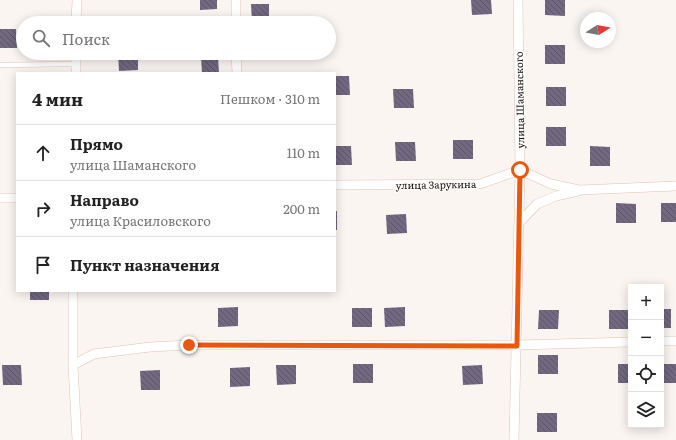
<!DOCTYPE html>
<html lang="ru">
<meta charset="utf-8">
<style>
:root{--surface:#fff;--page:#f2f2f2;--text:#222;--muted:#767676;--line:#e0e0e0}
body{margin:0;font-family:Literata,serif;background:var(--page);color:var(--text)}
.controls{position:absolute;right:12px;bottom:12px;display:grid;overflow:hidden;border-radius:0px;box-shadow:0 2px 10px #0003}
.controls button{width:36px;height:36px;display:grid;place-items:center;padding:0;border:0;border-bottom:1px solid var(--line);background:var(--surface);color:var(--text);font:20px sans-serif}
.compass{position:absolute;left:580px;top:12px;width:36px;height:36px;border-radius:50%;background:var(--surface);box-shadow:0 2px 10px #0003;rotate:79deg}
.stop{position:absolute;width:12px;height:12px;margin:-9px;border:3px solid #ea580c;border-radius:50%;background:#fff}
.stop.end{background:#ea580c;border-color:#fff;box-shadow:0 1px 4px #0008}
.list{margin:0;padding:0;list-style:none}
h2{display:flex;justify-content:space-between;align-items:center;height:52px;margin:0;padding:0 16px;font-size:17px}
h2 small{font-size:13px;font-weight:400;color:var(--muted)}
.list li{display:grid;grid-template-columns:26px 1fr auto;gap:12px;align-items:center;box-sizing:border-box;height:56px;padding:0 16px;border-top:1px solid var(--line)}
.list b{display:block;font-size:15px;white-space:nowrap}
.list p{margin:0;font-size:13px;white-space:nowrap;color:var(--muted)}
.list em{font-size:13px;font-style:normal;color:var(--muted)}
.icon{flex:none;width:22px;height:22px;fill:none;stroke:currentColor;stroke-width:2;stroke-linecap:round;stroke-linejoin:round}
.map{position:relative;flex:none;width:676px;height:440px;overflow:hidden}
.search{position:absolute;background:var(--surface);box-shadow:0 2px 10px #0003;left:16px;top:16px;width:320px;height:44px;display:flex;align-items:center;gap:10px;box-sizing:border-box;padding:0 14px;border-radius:22px;color:var(--muted);font-size:15px}
.panel{position:absolute;background:var(--surface);box-shadow:0 2px 10px #0003;left:16px;top:72px;width:320px;height:220px;border-radius:0px}
.map>svg:first-child{display:block}
.building{fill:url(#building-back-hatch)}
.lines{fill:none;stroke-linecap:round;stroke-linejoin:round}
.lane-casing{stroke:#e0c3b5;stroke-width:5.5}
.street-casing{stroke:#e0c3b5;stroke-width:10}
.lane{stroke:#fff;stroke-width:4.5}
.street{stroke:#fff;stroke-width:9}
.route{stroke:#ea580c;stroke-width:5}
.labels{text-anchor:middle;dominant-baseline:central;stroke-width:3;stroke-linejoin:round;paint-order:stroke}
.street-label{font-size:10px;fill:#180e0a;stroke:#fff}
</style>
<div class="map">
<svg width="676" height="440" viewBox="0 0 676 440">
<defs>
<pattern id="building-back-hatch" width="6" height="6" patternUnits="userSpaceOnUse"><rect width="6" height="6" fill="#726981"/><path d="M-1 5l2 2M0 0l6 6M5-1l2 2" fill="none" stroke="#5d5568"/></pattern>
</defs>
<rect width="100%" height="100%" fill="#fbf5f2"/>
<path class="building" d="M200,0h17v9l-17,1z
M471,0h20l1,14 -20,1z
M545,0h20v16l-20,-1z
M251,4h18v19h-17z
M0,29h16l1,19h-17z
M545,45h20v19h-20z
M118,53h20v17l-19,1z
M201,57h17l1,16h-17z
M335,76h14l1,19h-15z
M546,87h20v19h-20z
M393,89h20l1,19h-20z
M546,127h20v19h-20z
M453,140h20v19h-20z
M395,142h20l1,19h-20z
M335,146h16l1,19h-17z
M590,146l20,1v19h-20z
M616,203l20,1v19h-20z
M661,203h15v19h-15z
M335,211h2v19h-2z
M406,214l1,19 -20,1 -1,-19z
M30,291h19v9h-19z
M238,307v19l-20,1v-19z
M405,307v19l-20,1 -1,-19z
M352,308h20v19h-20z
M661,309h10v19h-10z
M539,310h20l-1,19h-20z
M609,310h20v19h-20z
M538,355h20v19h-20z
M353,364h20v19h-20z
M618,364h13v19h-13z
M662,364h14v19h-14z
M2,365h19l1,20h-19z
M276,365h20v19l-19,1z
M482,365l1,19 -20,1 -1,-19z
M250,367v19l-20,1v-19z
M160,370v20h-19l-1,-19z
M537,413h20v19h-20z"/>
<g class="lines">
<defs>
<path id="lane" d="M0,65l76,-1"/>
<path id="street" d="M236,0v23
M76,23l1,-23
M236,53l1,20
M76,73v-20
M335,185l145,-1 40,-14 31,14 28,6 97,-4
M0,198h17
M519,223l18,-19 19,-8 22,-5
M73,291v74l4,75
M661,341h15
M73,365l21,-11 56,-7 39,-2h328l114,-3
M514,440l6,-270 -2,-170"/>
</defs>
<use href="#lane" class="lane-casing"/>
<use href="#street" class="street-casing"/>
<use href="#lane" class="lane"/>
<use href="#street" class="street"/>
</g>
<g class="lines">
<path class="route" d="M189,345l328,1 3,-176"/>
</g>
<g class="labels">
<g class="street-label">
<text transform="translate(519 100) rotate(-91)">улица Шаманского</text>
<text transform="translate(436 184) rotate(-1)">улица Зарукина</text>
</g>
</g>
</svg>
<div class="controls">
<button>+</button>
<button>−</button>
<button><svg class="icon" aria-label="locate" viewBox="0 0 24 24"><circle cx="12" cy="12" r="6"/><path d="M12 2v4M12 18v4M2 12h4M18 12h4"/></svg></button>
<button><svg class="icon" aria-label="layers" viewBox="0 0 24 24"><path d="M12 4l9 5-9 5-9-5zM3 14l9 5 9-5"/></svg></button>
</div>
<svg class="compass" viewBox="-18 -18 36 36"><path d="M0-13l5 13h-10z" fill="#e53935"/><path d="M0 13l5-13h-10z" fill="#767676"/></svg>
<div class="stop" style="left:520px;top:170px"></div>
<div class="stop end" style="left:189px;top:345px"></div>
<div class="search"><svg class="icon" aria-label="search" viewBox="0 0 24 24"><circle cx="10" cy="10" r="6"/><path d="M15 15l6 6"/></svg>Поиск</div>
<section class="panel">
<h2>4 мин<small>Пешком · 310 m</small></h2>
<ul class="list">
<li><svg class="icon" aria-label="ahead" viewBox="0 0 24 24"><path d="M12 20V5M6 11l6-6 6 6"/></svg><div><b>Прямо</b><p>улица Шаманского</p></div><em>110 m</em></li>
<li><svg class="icon" aria-label="right" viewBox="0 0 24 24"><path d="M7 20v-9h11M14 6l5 5-5 5"/></svg><div><b>Направо</b><p>улица Красиловского</p></div><em>200 m</em></li>
<li><svg class="icon" aria-label="arrive" viewBox="0 0 24 24"><path d="M6 21V4h12l-3 4 3 4H6"/></svg><div><b>Пункт назначения</b></div></li>
</ul>
</section>
</div>
